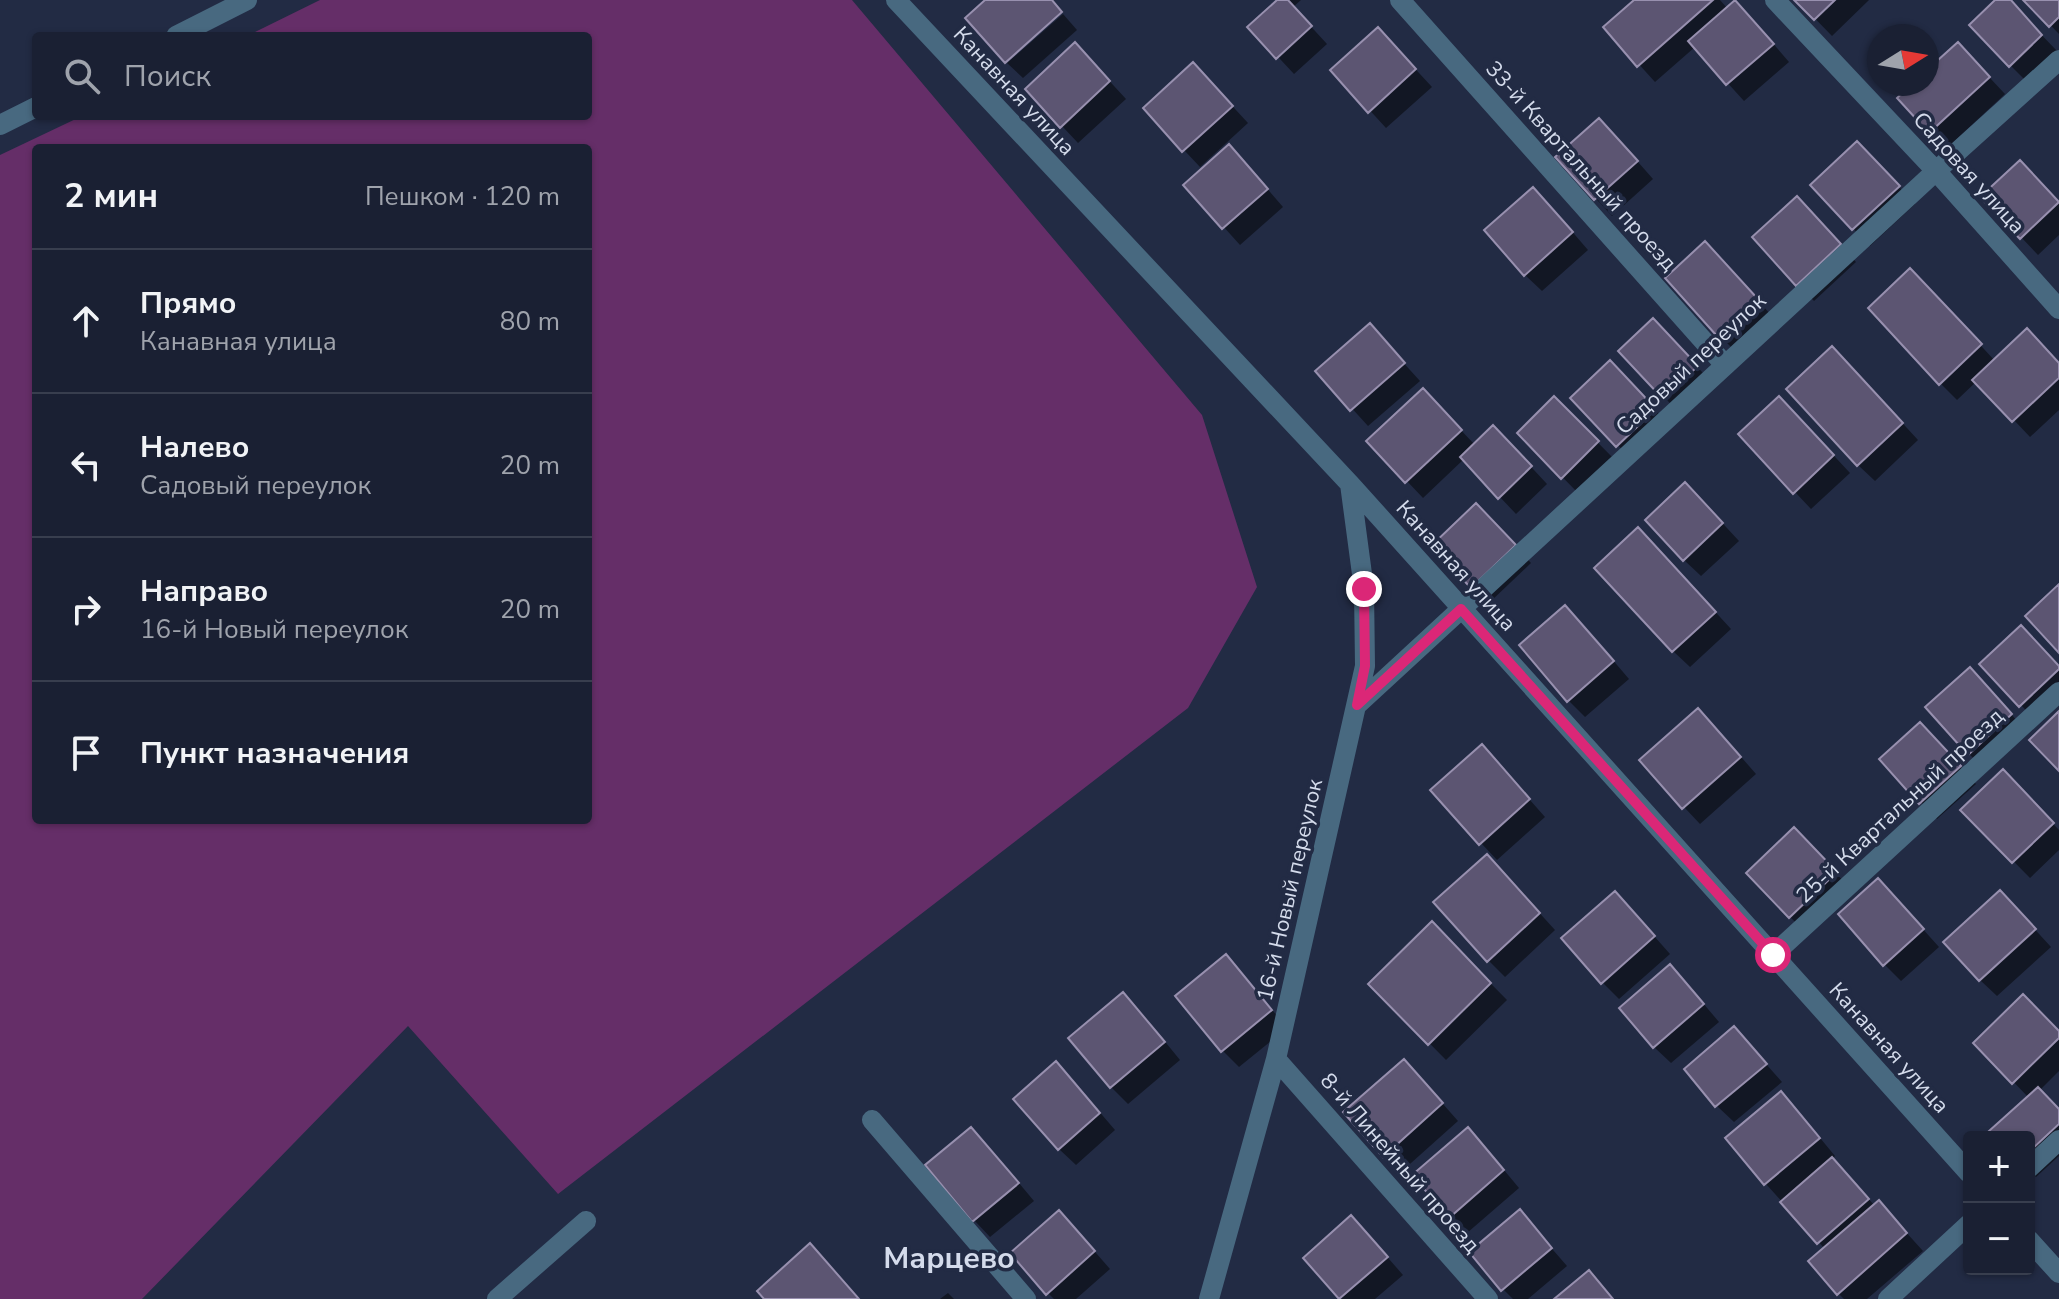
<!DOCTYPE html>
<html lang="ru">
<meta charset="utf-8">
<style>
:root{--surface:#1a2033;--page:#272d3f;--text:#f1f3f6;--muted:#9fa3ac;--line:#383e4e}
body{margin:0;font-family:"Nunito Sans",sans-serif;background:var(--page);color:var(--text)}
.controls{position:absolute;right:24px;bottom:24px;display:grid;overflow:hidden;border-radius:8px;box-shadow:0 2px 6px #0004}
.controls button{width:72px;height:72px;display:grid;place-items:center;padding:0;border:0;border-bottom:2px solid var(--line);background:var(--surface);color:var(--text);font:40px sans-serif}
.compass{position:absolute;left:1867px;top:24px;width:72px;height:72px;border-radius:50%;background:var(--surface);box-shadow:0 2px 6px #0004;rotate:79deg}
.stop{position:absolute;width:24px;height:24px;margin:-18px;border:6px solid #db2777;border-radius:50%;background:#fff}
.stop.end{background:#db2777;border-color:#fff;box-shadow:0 2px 8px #0008}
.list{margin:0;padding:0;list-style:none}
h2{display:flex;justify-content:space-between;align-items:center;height:104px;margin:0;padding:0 32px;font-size:34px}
h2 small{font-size:26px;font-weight:400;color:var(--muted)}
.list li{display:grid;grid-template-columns:52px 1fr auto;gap:24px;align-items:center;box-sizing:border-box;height:144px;padding:0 32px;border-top:2px solid var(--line)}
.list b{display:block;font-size:30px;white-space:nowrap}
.list p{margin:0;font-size:26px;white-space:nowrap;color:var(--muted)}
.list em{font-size:26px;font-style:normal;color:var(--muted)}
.icon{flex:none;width:44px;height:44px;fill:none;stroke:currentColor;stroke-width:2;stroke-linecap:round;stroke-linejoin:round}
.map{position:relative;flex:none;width:2059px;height:1299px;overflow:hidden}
.search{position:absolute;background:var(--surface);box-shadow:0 2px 6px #0004;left:32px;top:32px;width:560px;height:88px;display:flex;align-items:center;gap:20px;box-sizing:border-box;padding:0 28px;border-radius:8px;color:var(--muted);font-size:30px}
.panel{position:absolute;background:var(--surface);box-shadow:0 2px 6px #0004;left:32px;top:144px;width:560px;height:680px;border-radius:8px}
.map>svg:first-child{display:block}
.green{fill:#652e68;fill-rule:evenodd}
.shadow{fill:#0007}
.building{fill:#5c5572;stroke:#9890af;stroke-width:2}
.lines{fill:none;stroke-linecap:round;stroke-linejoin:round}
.minor{stroke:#486980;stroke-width:20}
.route{stroke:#db2777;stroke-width:10}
.labels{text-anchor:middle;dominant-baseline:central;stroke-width:7;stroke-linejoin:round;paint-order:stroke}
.street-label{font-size:22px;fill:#d4dbeb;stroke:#222b44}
.district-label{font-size:30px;font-weight:bold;fill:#d4dbeb;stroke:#222b44}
</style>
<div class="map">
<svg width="2059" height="1299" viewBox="0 0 2059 1299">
<rect width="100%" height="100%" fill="#222b44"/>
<path class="green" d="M320,0h532l350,415 55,172 -69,121 -630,486 -150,-168 -266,273h-142v-1144l82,-39h506v-80h-341zM36,148h552v672h-552z"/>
<path class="shadow" d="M1279,0h22l-8,7 34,37 -33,30 -44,-47z
M1637,0h83l8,9 24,10 37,43 -45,39 -49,-54 -40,35 -49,-54z
M1797,0h72l-37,36z
M1998,0h10l50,52 -31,30 -17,-17z
M2026,0h33v34z
M1063,14l14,16 -54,48 -16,-15z
M1394,46l38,41 -46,41 -53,-58z
M1091,61l35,38 -48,44 -16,-17z
M1974,61l31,33 -58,54 -47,-50 15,-14h12v-11z
M1210,82l38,41 -48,44 -16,-17z
M1616,137l37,42 -41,37 -54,-58z
M1874,160l41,44 -45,42 -58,-60z
M1246,164l37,43 -43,38 -54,-60z
M2037,179l22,24v32l-21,20 -55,-58z
M1550,206l38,44 -46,41 -17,-16z
M1813,216l43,46 -42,39 -16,-17z
M1722,261l50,55 -38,34 -17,-17z
M1927,287l68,74 64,3v46l-29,27 -53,-56 -20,19 -17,-17z
M1370,326l50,55 -52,45 -50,-55z
M1670,337l43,47 -32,31 -60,-64z
M1849,365l69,75 -43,41 -17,-16z
M1627,379l44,48 -37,35 -61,-64z
M1554,398l60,61 -35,35 -60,-61z
M1439,407l36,38 35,-1 37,40 -31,30 -52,-55 -41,39 -54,-57z
M1796,415l54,58 -39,36 -16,-17z
M1702,501l37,40 -38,35 -17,-16z
M1493,523l38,40 -42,40 -16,-17z
M1655,546l76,83 -41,38 -17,-16z
M1582,624l47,55 -44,38 -17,-17z
M1982,664l77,4v34l-22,20z
M1986,686l41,46 -41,38 -17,-16z
M1715,727l41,47 -56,50 -16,-17z
M1936,741l40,43 -39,35 -16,-17z
M1498,764l47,53 -48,43 -16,-17z
M2003,772l56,58v20l-29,28 -67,-68z
M1794,830l58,60 -45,43 -17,-16z
M1503,873l52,57 -50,47 -17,-17z
M1894,897l45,50 -38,34 -16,-16z
M2016,909l35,38 -54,49 -17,-16z
M1631,910l39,44 -51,45 -17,-17z
M1432,924l75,76 -61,60 -75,-76z
M1226,957l16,16 45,55 -48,39 -16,-16 -45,-55z
M1686,983l33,39 -48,41 -17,-16z
M1123,995l17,16 40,49 -52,44 -17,-17 -40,-49z
M1734,1028l48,54 -48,40 -17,-16 -31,-37z
M2059,1033v38l-20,20 20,20v45l-23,21 -7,-7v-33h-32l32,-39 -53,-55z
M1420,1078l38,43 -57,51 -17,-17z
M1073,1081l42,49 -39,35 -17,-16z
M1780,1094l17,16 38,46 -3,3 43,47 20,14 28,31 -56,48h-23l-6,-6 -13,-44 -59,-65 -38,-46z
M971,1129l17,17 46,55 -44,36 -16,-17z
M1484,1146l35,42 -52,45 -52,-58z
M1520,1212l47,54 -39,33h-15l-10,-10z
M1075,1229l35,40 -34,30h-22l-6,-6z
M1368,1235l35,40 -28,24h-33l-36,-40z
M948,1293l6,6h-14z"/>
<path class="building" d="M985,0h67l10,12 -57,51 -40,-45z
M1277,0h11l24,26 -36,33 -29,-32z
M1634,0h79l-76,67 -34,-40z
M1735,0l39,44 -48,41 -38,-44z
M1794,0h41l-21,20z
M1995,0h16l31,35 -33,32 -40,-42z
M2023,0h36v17l-10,10z
M1378,27l38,42 -48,44 -38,-43z
M1075,42l35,39 -50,47 -35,-39z
M1958,42l32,35 -61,56 -32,-35 15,-14h15v-14z
M1193,62l40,44 -51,46 -39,-44z
M1599,118l39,43 -44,39 -39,-43z
M1857,141l43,45 -48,44 -42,-45z
M1229,144l39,45 -46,40 -39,-44z
M2020,160l39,42 -39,37 -40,-42z
M1533,187l40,45 -49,44 -40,-46z
M1797,196l44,48 -45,42 -44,-49z
M1705,241l52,57 -41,37 -51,-57z
M1910,268l72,76 -43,41 -71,-77z
M1653,318l45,48 -35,33 -45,-48z
M1370,323l35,40 -55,48 -35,-40z
M2027,328l32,35v15l-47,44 -40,-42z
M1832,346l71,77 -46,43 -71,-77z
M1610,360l46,49 -40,38 -46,-49z
M1423,388l39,42 -57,53 -39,-42z
M1554,396l45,45 -38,38 -44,-46z
M1779,396l55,59 -41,39 -55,-60z
M1493,425l39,41 -34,33 -38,-42z
M1685,482l38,41 -40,38 -38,-41z
M1476,503l40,42 -45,43 -40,-42z
M1638,527l78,85 -44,40 -78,-84z
M2059,584v69l-34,-37z
M1565,605l49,56 -47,41 -48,-57z
M2021,625l38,41v3l-40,38 -40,-43z
M1970,667l42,47 -44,41 -43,-48z
M1698,708l43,49 -59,52 -43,-49z
M2059,711v60l-30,-31z
M1920,722l41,44 -42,38 -40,-45z
M1482,744l48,55 -51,46 -49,-55z
M2003,769l51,54 -42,40 -52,-53z
M1794,827l43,45 -48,46 -43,-45z
M1487,854l53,59 -53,49 -54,-60z
M1878,878l46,51 -41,37 -45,-52z
M2000,890l36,39 -57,52 -36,-39z
M1615,891l40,45 -54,48 -40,-46z
M1432,921l59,62 -63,62 -60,-61z
M1226,954l46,56 -51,42 -46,-56z
M1670,964l34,40 -51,44 -34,-40z
M1123,992l42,50 -55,46 -42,-50z
M2023,994l36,37v7l-47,46 -39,-41z
M1734,1026l33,38 -52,43 -31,-38z
M1404,1059l39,44 -60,54 -40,-45z
M1056,1061l44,52 -42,37 -45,-51z
M2038,1087l21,22v15l-30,28v-15h-34l-6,-6z
M1781,1091l39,47 -56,47 -39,-47z
M971,1127l48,56 -47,39 -47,-57z
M1468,1127l36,43 -55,48 -37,-43z
M1832,1157l37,42 -52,45 -37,-42z
M1879,1200l28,33 -70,62 -29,-34z
M1520,1209l32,39 -51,43 -32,-39z
M1059,1210l36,41 -49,44 -36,-42z
M1351,1215l37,42 -49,42 -36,-41z
M810,1243l49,56h-95l-7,-8z
M1589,1270l24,29h-59z"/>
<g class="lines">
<path class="minor" d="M896,0l454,484 619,689
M1400,0l325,365
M1775,0l161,171 123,138
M176,36l71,-36
M0,125l36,-18
M1357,705l579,-534 123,-111
M1773,955l286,-263
M1276,1059l212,240
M872,1120l154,179
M2029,1168l30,-28
M2029,1240l30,33
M497,1299l89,-78
M1209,1299l67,-240 89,-393 -1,-77 -14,-105
M1888,1299l81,-75"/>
</g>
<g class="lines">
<path class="route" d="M1364,589l1,77 -8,39 104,-96 312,346"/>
</g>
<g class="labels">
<g class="street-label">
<text transform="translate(1014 91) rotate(47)">Канавная улица</text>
<text transform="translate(1581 166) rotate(48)">33-й Квартальный проезд</text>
<text transform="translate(1969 173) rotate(48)">Садовая улица</text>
<text transform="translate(1691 364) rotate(-43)">Садовый переулок</text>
<text transform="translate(1456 566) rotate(48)">Канавная улица</text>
<text transform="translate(1900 806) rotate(-43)">25-й Квартальный проезд</text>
<text transform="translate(1290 890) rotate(-77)">16-й Новый переулок</text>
<text transform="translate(1889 1048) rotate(48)">Канавная улица</text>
<text transform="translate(1400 1163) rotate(49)">8-й Линейный проезд</text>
</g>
<g class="district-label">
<text x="949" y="1258">Марцево</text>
</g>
</g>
</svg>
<div class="controls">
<button>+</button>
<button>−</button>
</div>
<svg class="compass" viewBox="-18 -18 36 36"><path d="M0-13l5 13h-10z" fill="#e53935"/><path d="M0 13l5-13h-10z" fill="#9fa3ac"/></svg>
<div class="stop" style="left:1773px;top:955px"></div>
<div class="stop end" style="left:1364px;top:589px"></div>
<div class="search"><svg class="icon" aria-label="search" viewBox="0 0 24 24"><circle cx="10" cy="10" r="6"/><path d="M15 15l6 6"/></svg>Поиск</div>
<section class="panel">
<h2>2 мин<small>Пешком · 120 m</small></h2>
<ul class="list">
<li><svg class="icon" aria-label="ahead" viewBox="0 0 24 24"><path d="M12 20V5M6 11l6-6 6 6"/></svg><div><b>Прямо</b><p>Канавная улица</p></div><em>80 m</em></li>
<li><svg class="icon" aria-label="left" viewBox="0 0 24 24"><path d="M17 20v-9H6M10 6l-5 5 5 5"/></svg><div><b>Налево</b><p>Садовый переулок</p></div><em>20 m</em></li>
<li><svg class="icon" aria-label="right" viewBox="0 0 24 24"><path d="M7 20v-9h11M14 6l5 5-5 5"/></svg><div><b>Направо</b><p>16-й Новый переулок</p></div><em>20 m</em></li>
<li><svg class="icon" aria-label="arrive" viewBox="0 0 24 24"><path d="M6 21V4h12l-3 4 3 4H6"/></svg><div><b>Пункт назначения</b></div></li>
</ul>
</section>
</div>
